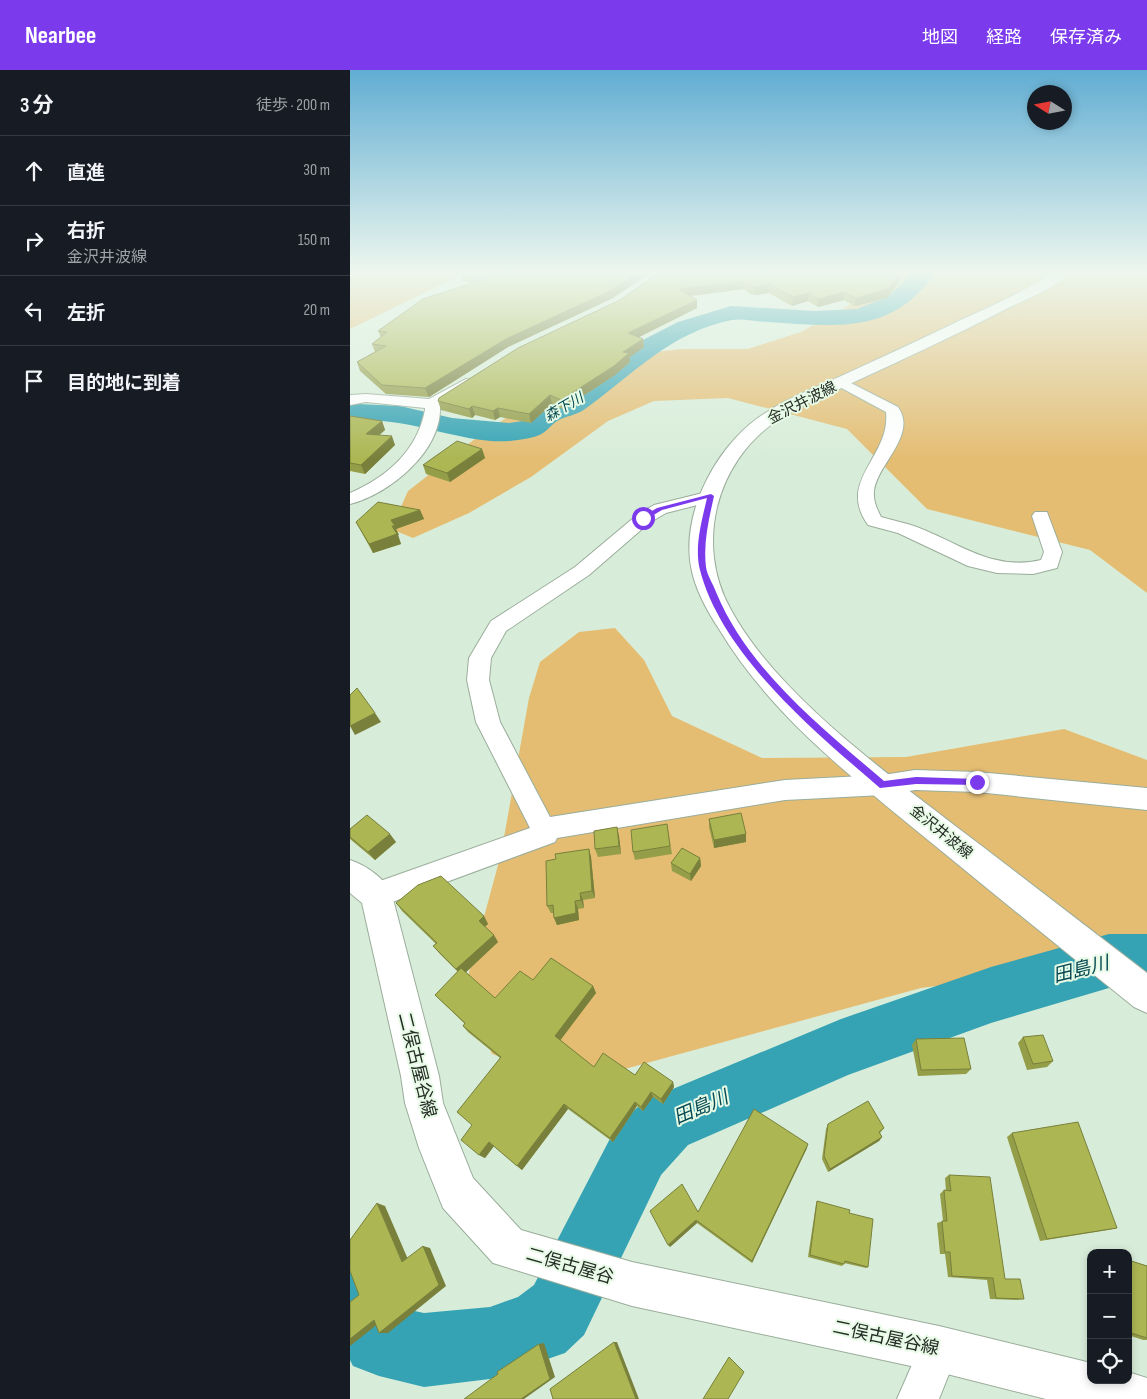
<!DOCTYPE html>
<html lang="ja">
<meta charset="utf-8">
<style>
:root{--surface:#171b24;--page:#242831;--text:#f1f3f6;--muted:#9ea1a6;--line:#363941;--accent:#7c3aed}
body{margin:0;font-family:"Sofia Sans Condensed","Noto Sans JP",sans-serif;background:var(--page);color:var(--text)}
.controls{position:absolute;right:15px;bottom:15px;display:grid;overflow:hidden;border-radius:10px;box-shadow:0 2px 8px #0003}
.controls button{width:45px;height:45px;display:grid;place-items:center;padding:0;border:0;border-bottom:1px solid var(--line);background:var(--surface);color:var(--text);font:25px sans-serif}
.compass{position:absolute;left:677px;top:15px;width:45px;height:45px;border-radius:50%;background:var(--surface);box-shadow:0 2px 8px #0003;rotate:281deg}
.stop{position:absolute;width:15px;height:15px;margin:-11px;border:4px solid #7c3aed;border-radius:50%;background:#fff}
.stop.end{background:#7c3aed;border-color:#fff;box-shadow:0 1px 5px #0008}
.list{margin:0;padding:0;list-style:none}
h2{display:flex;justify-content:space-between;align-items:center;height:65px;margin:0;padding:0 20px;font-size:21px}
h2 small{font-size:16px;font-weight:400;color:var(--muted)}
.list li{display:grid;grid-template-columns:32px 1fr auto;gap:15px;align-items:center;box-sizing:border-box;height:70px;padding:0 20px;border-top:1px solid var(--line)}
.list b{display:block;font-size:19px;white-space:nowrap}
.list p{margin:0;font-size:16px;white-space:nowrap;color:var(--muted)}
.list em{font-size:16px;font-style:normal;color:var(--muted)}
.icon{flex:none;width:28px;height:28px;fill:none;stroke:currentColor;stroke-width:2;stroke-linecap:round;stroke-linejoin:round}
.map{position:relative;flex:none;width:797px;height:1329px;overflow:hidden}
header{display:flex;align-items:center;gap:30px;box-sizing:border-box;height:70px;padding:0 25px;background:var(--accent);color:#fff}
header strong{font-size:24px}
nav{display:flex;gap:28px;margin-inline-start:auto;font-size:18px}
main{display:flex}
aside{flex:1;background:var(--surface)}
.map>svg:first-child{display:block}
.green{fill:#e4bd73}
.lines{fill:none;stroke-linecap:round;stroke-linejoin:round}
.river{fill:#36a3b4;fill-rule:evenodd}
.minor-casing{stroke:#9aad9b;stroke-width:2}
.major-casing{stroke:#9aad9b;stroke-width:2}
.minor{fill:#fff;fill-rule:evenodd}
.major{fill:#fff;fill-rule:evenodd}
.wall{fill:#949d48}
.shaded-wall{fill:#78803b}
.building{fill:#acb754;stroke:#78803b}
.route{fill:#7c3aed}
.labels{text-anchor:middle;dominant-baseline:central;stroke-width:4;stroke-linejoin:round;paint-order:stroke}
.far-water-label{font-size:14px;font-style:italic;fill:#054851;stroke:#e6fae6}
.street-label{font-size:15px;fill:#252c25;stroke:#e6fae6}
.near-street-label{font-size:18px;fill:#252c25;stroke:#e6fae6}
.near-water-label{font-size:19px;font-style:italic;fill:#054851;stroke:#e6fae6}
</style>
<header>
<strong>Nearbee</strong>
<nav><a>地図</a><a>経路</a><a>保存済み</a></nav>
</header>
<main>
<aside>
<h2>3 分<small>徒歩 · 200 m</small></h2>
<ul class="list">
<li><svg class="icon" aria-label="ahead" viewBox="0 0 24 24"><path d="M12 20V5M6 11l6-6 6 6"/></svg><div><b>直進</b></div><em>30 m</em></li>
<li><svg class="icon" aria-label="right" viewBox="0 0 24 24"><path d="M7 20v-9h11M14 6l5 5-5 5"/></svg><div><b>右折</b><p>金沢井波線</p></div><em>150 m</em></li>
<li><svg class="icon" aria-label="left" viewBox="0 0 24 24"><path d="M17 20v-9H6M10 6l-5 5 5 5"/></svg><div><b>左折</b></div><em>20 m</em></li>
<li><svg class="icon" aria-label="arrive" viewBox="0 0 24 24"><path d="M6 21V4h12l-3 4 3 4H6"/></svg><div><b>目的地に到着</b></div></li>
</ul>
</aside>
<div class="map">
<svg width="797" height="1329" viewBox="0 0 797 1329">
<rect width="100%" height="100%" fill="#d8edd9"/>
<path class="green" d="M0,202h117l-117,57z
M536,202h261v321l-57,-43 -163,-41 -80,-80 -119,-31 -74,3 -46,20 -77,56 -62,36 -56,25 -22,-9 17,-38 72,-56 88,-58 55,-22 60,-6h65l53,-17 47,-26z
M265,558l29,32 28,56 90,42 144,-1 158,-28 83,31v199l-226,29 -344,94 -85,-28 -27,-67 36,-133 28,-156 11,-36 39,-30z"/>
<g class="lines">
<path class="river" d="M563,202h22c-4,10 -12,16 -19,23 -39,39 -97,30 -147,27 -11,0 -26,-4 -37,-2 -60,11 -101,56 -147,89 -8,6 -19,7 -28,12 -5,3 -9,9 -14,12 -7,5 -24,7 -33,8 -49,4 -115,-30 -160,-18v-18l8,-1 42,2 52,12 57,5 14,-2 13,-12 27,-10 72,-55 43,-22 53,-16 84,5 42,-2 32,-13z
M759,864h38v52l-38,2 -118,35 -143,52 -160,70 -27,30 -77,160 -19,18 -75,26 -66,8 -45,-11 -26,-10 -3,-6v-103l25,10 26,41 23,5 66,-6 28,-10 16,-12 81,-156 29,-28 197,-82 150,-52z"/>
<defs>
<path id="minor" d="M491,308l57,29c20,28 -21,57 -24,84 -1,10 3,18 7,26 10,3 20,5 30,8 45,15 79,47 130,35l3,-8 -12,-36 3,-4h12l15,40 -5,16 -24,6 -36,-1 -29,-7 -70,-33 -30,-8c-32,-45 23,-68 18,-113l-50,-27 -2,-3 2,-3z
M116,309l5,1 2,3 -2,3 -31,20c2,45 -50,88 -90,98v-11c37,-16 67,-42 75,-83v-2l-59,-6 -16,3v-10l16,-1 63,5z
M361,421l6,1 3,4 -3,4 -51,13 -17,10 -60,52 -83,56 -15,27 -2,22 11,42 50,95 235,-37 98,-5 32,-5 62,2 170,16v22l-170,-18 -62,-2 -32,5 -98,5 -228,38 -2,4 -179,66 -10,-4 -4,-9 4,-9 164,-58 -54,-106 -9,-42 2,-22 22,-37 84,-54 62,-52 17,-10z
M589,1259l14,6 6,14 -20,50h-42l28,-64z"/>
<path id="major" d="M704,202h16c-15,17 -42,26 -62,36 -50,26 -102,50 -154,74 -26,13 -54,23 -79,40 -59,41 -80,122 -45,186 44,83 150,160 224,217 65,49 129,99 193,148v40l-13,-6c-63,-51 -127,-102 -190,-154 -81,-67 -170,-132 -225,-224 -12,-18 -24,-40 -28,-62 -9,-51 20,-109 58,-142 26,-22 59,-34 90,-48 41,-19 83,-38 124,-58 31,-14 62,-28 91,-47z
M0,790c17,6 35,18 42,35l47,181 4,27 30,75 48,52 111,32 307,64 152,37v17h37v-8l19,6v21h-101l-107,-27 -307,-66 -139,-43 -50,-55 -24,-60 -14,-45 -4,-27 -39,-173 -12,-10z"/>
</defs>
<use href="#minor" class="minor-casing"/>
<use href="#major" class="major-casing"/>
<use href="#minor" class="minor"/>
<use href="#major" class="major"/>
</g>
<path class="wall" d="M112,202h190l-41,27 -103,48 -79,50 -43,-3 -26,-23 -3,-9 18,-10 -3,-8 9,-7 -3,-6 94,-48 -10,-2 -2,-8z
M310,202l241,1 -1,8 -13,17 -32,8 -11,-6 -26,7 -10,-6 -16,5 -23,-13 -14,2 -5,-1 -6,-5 -53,7 6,12 -58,29 4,2 1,8 -14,10v5l-15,13 -52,34 -11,-5 -21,19 -31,-6 -5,3 -20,-5 -3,3 -31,-8 -3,-9 182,-101z
M0,346l32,5 3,9 -6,5 16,10 -30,29 -15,-3z
M132,379l3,9 -35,24 -24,-8 -3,-9z
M70,440l4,9 -28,10 3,6h-1l3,9 -28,9 -17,-31z
M359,749l37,15v8l-32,6 -5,-21z
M317,754l5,30 -37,6 -2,-8z
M0,759l46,13 -21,18 -25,-21z
M269,766l2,18 -23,3 -3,-8z
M239,779l2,8 4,41 -12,2 1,8 -6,1 1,11 -22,5 -4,-12h-2l-4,-7 9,-47z
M350,788l1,8 -10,15 -19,-10 -1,-8z
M46,833l88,13 4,8 -3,3 13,15 -33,31 30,25 38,-18 60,6 3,7 -36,47 34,27 79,15 1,5 -11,17 -10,-7 -10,14 -6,-5 -24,36 -45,-33 -46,61 -28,-24 -9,12 -6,-3 -7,-30 28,-67 -32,-26 -5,-6 2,-2 -30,-29 23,-23 -19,-19 -6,-7 3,-2 -34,-33z
M673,967l30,24 -6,6 -20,3 -9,-27z
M566,969l55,30 -5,5 -48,2 -6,-31z
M478,1054l56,4 -4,5 2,4 -3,4 -51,31 -6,-13 4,-30z
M662,1063l105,95 -9,2 -68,11 -33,-104z
M457,1078l-55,115 -55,-40 -27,24 28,-35z
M599,1105l56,104 19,20 -7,1 -27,-1 -3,-19 -39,-3 -3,-23h-5l-3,-31 6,-2 -3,-27 4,-4 2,1 -1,-13z
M467,1131l32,12 19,54 -2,1 -22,-5v1l-2,2 -34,-9 8,-53z
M778,1190l19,6v74h-4l-15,-5z"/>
<path class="shaded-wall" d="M289,202h13l-41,27 -103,48 -79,50 -4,-9 81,-49z
M551,203l-1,8 -13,17 -32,8 1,-8z
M394,211v8l-64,8 -1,-8z
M419,214v9l-14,2v-8z
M494,222v8l-26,7v-8z
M459,223l-1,8 -16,5 1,-9z
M347,230v8l-68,34 -1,-9z
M293,269l1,8 -14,10v5l-15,13 -52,34 -2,-9 62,-48z
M200,325l2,9 -21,19 -2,-9z
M122,336l3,9 -3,3 -3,-9z
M148,338l2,9 -5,3 -2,-9z
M32,351l3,9 -15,13 -4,-9z
M42,366l3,9 -30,29 -4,-9z
M132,379l3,9 -35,24 -3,-9z
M70,440l4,9 -28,10 3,6h-1l3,9 -28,9 -4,-9 23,-18 -1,-6z
M25,643l6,9 -26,13 -5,-9z
M267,757l2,9 2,18 -2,-8z
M40,764l6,8 -21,18 -7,-8z
M396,764v8l-32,6v-8z
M239,779l2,8 4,41 -3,-7z
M350,788l1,8 -10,15 -1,-7z
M230,823l3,7 1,8 -3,-8z
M225,831l3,8 1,11 -22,5 -3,-7z
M134,846l4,8 -5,4 -4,-7z
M144,865l4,7 -36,34 -6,-7z
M243,916l3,7 -37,49 -4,-6z
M323,1012l1,5 -11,17 -2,-5z
M301,1022l2,5 -10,14 -2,-4z
M285,1032l2,4 -24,36 -3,-4z
M214,1034l4,5 -46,61 -5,-4z
M532,1067l-3,4 -51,31 2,-3z
M139,1072l5,4 -9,12 -6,-3z
M458,1074l-1,4 -55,115v-2z
M27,1133l8,3 25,58 -8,-2z
M346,1150l1,3 -27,24 -2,-2z
M73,1176l7,2 16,38 -58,47h-9z
M24,1250h9l-33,26v-7z
M264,1272h3l22,57h-3z
M194,1273l11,34 -31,22h-3l18,-55z"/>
<path class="building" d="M112,202h177l-29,19 -104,48 -81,49 -43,-3 -25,-23 29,-16 -14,-2 15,-12 -9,-1 45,-32 62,-20 -25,-6z
M310,202l241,1 -13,16 -32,9 -12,-6 -26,7 -9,-6 -16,4 -24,-13 -14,3 -5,-1 -6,-5 -65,8 18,11 -69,33 15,6 -20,13 6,1 -15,13 -53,34 -11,-5 -21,19 -31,-6 -5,3 -21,-5 -3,3 -31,-8 1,-3 79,-50 102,-48z
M0,346l32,5 -16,13 26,2 -31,29 -11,-2z
M107,371l25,8 -35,24 -24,-8z
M28,432l42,8 -29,10 4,6h-3l5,8 -28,10 -13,-22z
M7,618l18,25 -25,13v-31z
M391,743l5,21 -32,6 -5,-21z
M17,745l23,19 -22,18 -18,-15v-8z
M317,754l3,22 -37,6 -2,-22z
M267,757l2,19 -24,3 -1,-18z
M332,778l18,10 -10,16 -19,-11z
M239,779l3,42 -12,2 1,7 -6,1 1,12 -22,5 -1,-13 -6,1 -1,-45 10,-2 -1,-5z
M91,806l43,40 -5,5 15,14 -38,34 -23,-23 4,-3 -41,-40 22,-18z
M201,888l42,28 -38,50 39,31 9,-14 32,22 9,-13 29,20 -12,17 -10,-7 -10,15 -6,-5 -25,36 -46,-34 -47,62 -28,-24 -10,13 -18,-15 11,-15 -15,-13 44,-55 -38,-31 2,-3 -30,-28 26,-27 34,30 25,-27 13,9z
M693,965l10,26 -20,3 -10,-27z
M614,968l7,31 -50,1 -5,-31z
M518,1031l16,27 -5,4 3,5 -52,32 -6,-13 4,-32z
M404,1039l54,35 -56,117 -56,-41 -28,25 -18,-34 32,-27 16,28z
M728,1052l39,106 -70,11 -35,-106z
M599,1105l41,2 15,102h15l4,20 -28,-1 -3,-20 -41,-2 -2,-24h-5l-3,-31h5l-3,-31 7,1z
M467,1131l33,9 -1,3 24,6 -5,48 -23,-6 -1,3 -34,-9z
M27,1133l25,59 21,-16 16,39 -60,48 -5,-13 -24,19v-37l9,-7 -9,-24v-31z
M778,1190l19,6v72l-19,-6z
M264,1272l22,57h-83l-3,-10z
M189,1274l11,35 -29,20h-57l34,-25 -1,-2z
M379,1287l15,15 -16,27h-25z"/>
<linearGradient id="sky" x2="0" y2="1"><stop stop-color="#61add3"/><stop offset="0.52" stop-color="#edf7ee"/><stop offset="1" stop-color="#edf7ee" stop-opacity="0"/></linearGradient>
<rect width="797" height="388" fill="url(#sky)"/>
<path class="route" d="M361,424l3,2c-5,23 -11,47 -8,71 1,8 7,17 10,25 32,78 106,136 168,189l32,-4 61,2 4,3 -1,3 -64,-1 -36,4c-65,-56 -158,-133 -180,-218 -6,-23 2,-50 7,-72l-45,12 -17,10 -5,-2 17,-10z"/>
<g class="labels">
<g class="far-water-label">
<text transform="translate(214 337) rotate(-30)">森下川</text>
</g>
<g class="street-label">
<text transform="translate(452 333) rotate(-27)">金沢井波線</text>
<text transform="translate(591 762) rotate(39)">金沢井波線</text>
</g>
<g class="near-street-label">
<text transform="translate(67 995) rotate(76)">二俣古屋谷線</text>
<text transform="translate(220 1196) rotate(16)">二俣古屋谷</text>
<text transform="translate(536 1268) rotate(12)">二俣古屋谷線</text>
</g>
<g class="near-water-label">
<text transform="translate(731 900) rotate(-14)">田島川</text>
<text transform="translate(351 1038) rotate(-23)">田島川</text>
</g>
</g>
</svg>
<div class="controls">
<button>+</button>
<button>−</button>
<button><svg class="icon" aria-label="locate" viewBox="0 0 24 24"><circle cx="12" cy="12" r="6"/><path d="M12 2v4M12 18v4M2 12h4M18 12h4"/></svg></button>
</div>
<svg class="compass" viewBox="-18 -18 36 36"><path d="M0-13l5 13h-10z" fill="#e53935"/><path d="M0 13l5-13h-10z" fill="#9ea1a6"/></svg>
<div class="stop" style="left:293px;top:448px"></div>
<div class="stop end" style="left:627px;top:712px"></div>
</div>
</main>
